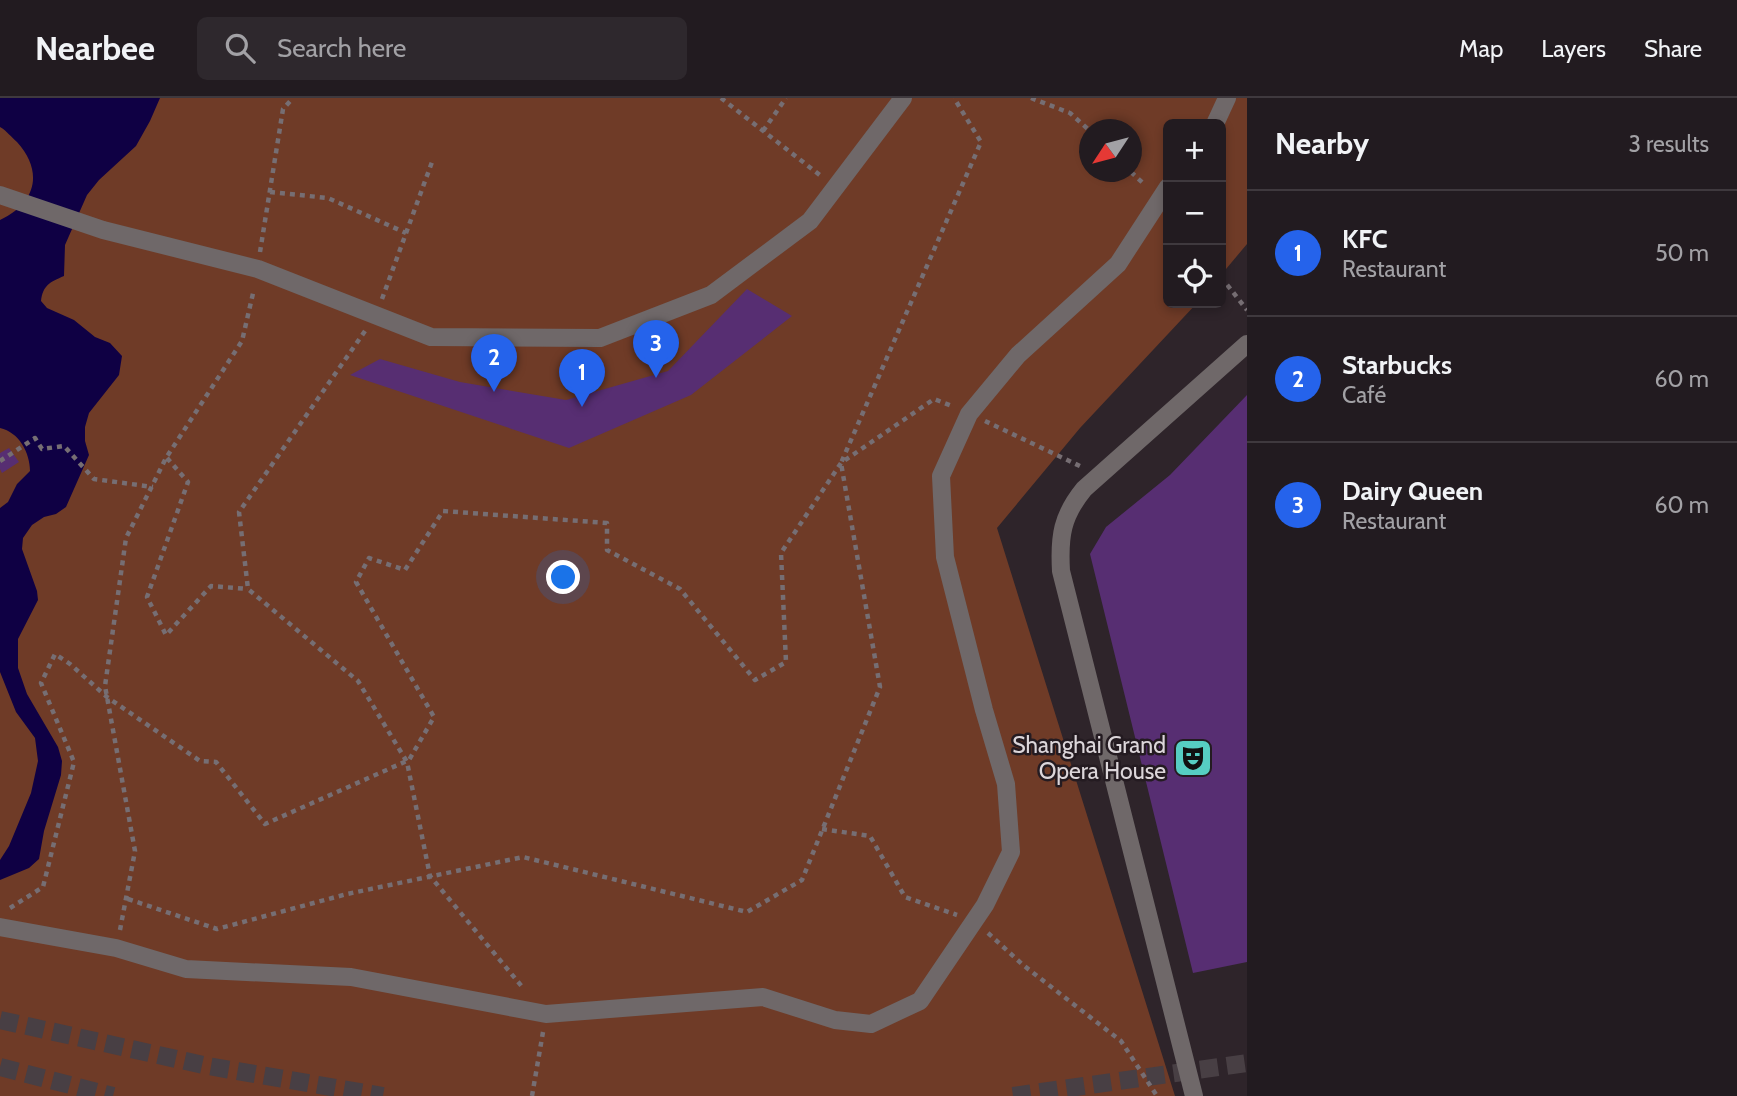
<!DOCTYPE html>
<meta charset="utf-8">
<style>
:root{--surface:#221b20;--page:#2e282d;--text:#f1f3f6;--muted:#a2a1a5;--line:#3f393e;--accent:#2563eb}
body{margin:0;font-family:Cabin,sans-serif;background:var(--page);color:var(--text)}
.controls{position:absolute;right:21px;top:21px;display:grid;overflow:hidden;border-radius:10px;box-shadow:0 4px 10px #0003}
.controls button{width:63px;height:63px;display:grid;place-items:center;padding:0;border:0;border-bottom:2px solid var(--line);background:var(--surface);color:var(--text);font:35px sans-serif}
.compass{position:absolute;left:1079px;top:21px;width:63px;height:63px;border-radius:50%;background:var(--surface);box-shadow:0 4px 10px #0003;rotate:234deg}
.you{position:absolute;left:564px;top:480px;width:24px;height:24px;margin:-18px;border:5px solid #fff;border-radius:50%;background:#1a73e8;box-shadow:0 0 0 10px #1a73e833}
.badge{display:grid;place-items:center;width:46px;height:46px;border-radius:50%;background:var(--accent);color:#fff;font-size:23px;font-weight:700}
.pin{position:absolute;translate:-50% -58px;filter:drop-shadow(0 2px 4px #0008)}
.pin::after{content:'';position:absolute;top:37px;width:24px;height:21px;background:inherit;clip-path:polygon(0 0,100% 0,50% 100%)}
.list{margin:0;padding:0;list-style:none}
h2{display:flex;justify-content:space-between;align-items:center;height:91px;margin:0;padding:0 28px;font-size:30px}
h2 small{font-size:23px;font-weight:400;color:var(--muted)}
.list li{display:grid;grid-template-columns:46px 1fr auto;gap:21px;align-items:center;box-sizing:border-box;height:126px;padding:0 28px;border-top:2px solid var(--line)}
.list b{display:block;font-size:26px;white-space:nowrap}
.list p{margin:0;font-size:23px;white-space:nowrap;color:var(--muted)}
.list em{font-size:23px;font-style:normal;color:var(--muted)}
.icon{flex:none;width:38px;height:38px;fill:none;stroke:currentColor;stroke-width:2;stroke-linecap:round;stroke-linejoin:round}
.map{position:relative;flex:none;width:1247px;height:998px;overflow:hidden}
header{display:flex;align-items:center;gap:42px;box-sizing:border-box;height:98px;padding:0 35px;background:var(--surface);border-bottom:2px solid var(--line)}
header strong{font-size:33px}
nav{display:flex;gap:38px;margin-inline-start:auto;font-size:24px}
.search{width:490px;height:63px;background:var(--page);display:flex;align-items:center;gap:18px;box-sizing:border-box;padding:0 24px;border-radius:10px;color:var(--muted);font-size:26px}
main{display:flex}
aside{flex:1;background:var(--surface)}
.map>svg:first-child{display:block}
.green{fill:#6f3b27;fill-rule:evenodd}
.water{fill:#0f0044}
.building{fill:#572e72}
.lines{fill:none;stroke-linecap:round;stroke-linejoin:round}
.major-tunnel{stroke:#483f44;stroke-width:18;stroke-dasharray:18 9;stroke-linecap:butt}
.path{stroke:#766e73;stroke-width:4.5;stroke-dasharray:5 5;stroke-linecap:butt}
.minor{stroke:#6f6869;stroke-width:18}
.labels{text-anchor:middle;dominant-baseline:central;stroke-width:5;stroke-linejoin:round;paint-order:stroke}
.poi-label{font-size:23px;fill:#dcd6da;stroke:#241b21;text-anchor:end}
</style>
<header>
<strong>Nearbee</strong>
<div class="search"><svg class="icon" aria-label="search" viewBox="0 0 24 24"><circle cx="10" cy="10" r="6"/><path d="M15 15l6 6"/></svg>Search here</div>
<nav><a>Map</a><a>Layers</a><a>Share</a></nav>
</header>
<main>
<div class="map">
<svg width="1247" height="998" viewBox="0 0 1247 998">
<rect width="100%" height="100%" fill="#2e242a"/>
<path class="green" d="M0,0h1247v146l-26,31v-151h-53v179h29l-117,125 -83,100 178,568h-1175zM1090,32h42v42h-42z"/>
<path class="water" d="M0,0h160l-10,23 -14,25 -37,34 -12,15 -22,50 -1,31c-14,6 -21,9 -23,25l6,7 27,12 21,17 15,6 12,13 -3,19 -30,38 -4,14v14l4,14 -23,52 -10,7 -12,3 -12,8 -9,13 -1,11 15,42 1,9 -20,39v29l9,26 31,53 4,14 -1,14 -17,56 -5,28 -10,9 -29,12v-20l9,-14 22,-53 7,-32 -3,-23 -19,-26 -16,-40v-164l8,-6 9,-18 13,-13c0,-18 -11,-39 -30,-43v-208c36,-17 44,-48 17,-78 -6,-5 -10,-11 -17,-15z"/>
<path class="building" d="M747,191l45,27 -101,79 -122,53 -219,-73 30,-16 80,23 106,18 102,-29z
M1247,297v567l-54,11 -103,-419 16,-27 64,-52z
M9,350l10,14 -17,11 -2,-4v-16z"/>
<g class="lines">
<path class="major-tunnel" d="M0,922l208,46 175,30
M0,969l113,29
M1013,998l234,-33"/>
<path class="path" d="M721,0l100,78
M1031,0l39,15 20,18
M763,33l23,-33
M1131,74l14,13
M270,94l58,6 78,35
M260,154l23,-143 10,-11
M1221,179l26,33
M382,201l50,-137
M365,233l-126,181 9,77 110,92 49,81 23,114 94,113
M985,323l97,46
M167,360l21,24 -41,115 19,38 45,-49 37,3
M0,363l35,-23 7,11 22,-3 30,33 59,8
M822,731l48,7 35,61 52,18
M128,801l89,30 130,-35 176,-37 224,55 55,-32 78,-193 -39,-224 140,-321 -27,-44
M10,810l33,-21 31,-125 -33,-79 14,-29 15,10 37,33 93,64 16,1 49,62 144,-64 25,-43 -78,-135 13,-24 36,12 38,-59 164,12v27l73,39 75,91 31,-18 -5,-109 60,-90 93,-64 18,7
M120,832l15,-79 -30,-165 21,-148 40,-80 76,-117 12,-52
M988,835l35,32 98,76 36,55
M532,998l11,-64"/>
<path class="minor" d="M1215,26l12,-26
M0,97l103,35 155,39 173,68 169,1 111,-43 99,-74 93,-123
M0,829l116,21 70,21 165,8 195,37 217,-17 72,23 36,4 49,-23 65,-96 26,-53 -5,-68 -22,-74 -39,-153 -4,-81 28,-62 49,-59 100,-91 50,-77
M1194,998l-133,-525c-2,-35 1,-55 23,-82l163,-145"/>
</g>
<defs>
<symbol id="theatre-square" viewBox="-11 -11 22 22"><rect x="-9" y="-9" width="18" height="18" rx="4" fill="#56cec3" stroke="#241b21"/><path d="M-5-5.5Q0-4 5-5.5V0Q5 5 0 6Q-5 5-5 0ZM-3.3-2.5H-1v1.5H-3.3ZM1-2.5H3.3v1.5H1ZM-2.8 1Q0 5.5 2.8 1Z" fill="#111"/></symbol>
</defs>
<g fill-rule="evenodd">
<use href="#theatre-square" x="1171" y="638" width="44" height="44"/>
</g>
<g class="labels">
<g class="poi-label">
<text x="1166" y="647">Shanghai Grand<tspan x="1166" dy="26">Opera House</tspan></text>
</g>
</g>
</svg>
<div class="controls">
<button>+</button>
<button>−</button>
<button><svg class="icon" aria-label="locate" viewBox="0 0 24 24"><circle cx="12" cy="12" r="6"/><path d="M12 2v4M12 18v4M2 12h4M18 12h4"/></svg></button>
</div>
<svg class="compass" viewBox="-18 -18 36 36"><path d="M0-13l5 13h-10z" fill="#e53935"/><path d="M0 13l5-13h-10z" fill="#a2a1a5"/></svg>
<div class="you"></div>
<div class="pin badge" style="left:582px;top:309px">1</div>
<div class="pin badge" style="left:494px;top:294px">2</div>
<div class="pin badge" style="left:656px;top:280px">3</div>
</div>
<aside>
<h2>Nearby<small>3 results</small></h2>
<ul class="list">
<li><span class="badge">1</span><div><b>KFC</b><p>Restaurant</p></div><em>50 m</em></li>
<li><span class="badge">2</span><div><b>Starbucks</b><p>Café</p></div><em>60 m</em></li>
<li><span class="badge">3</span><div><b>Dairy Queen</b><p>Restaurant</p></div><em>60 m</em></li>
</ul>
</aside>
</main>
